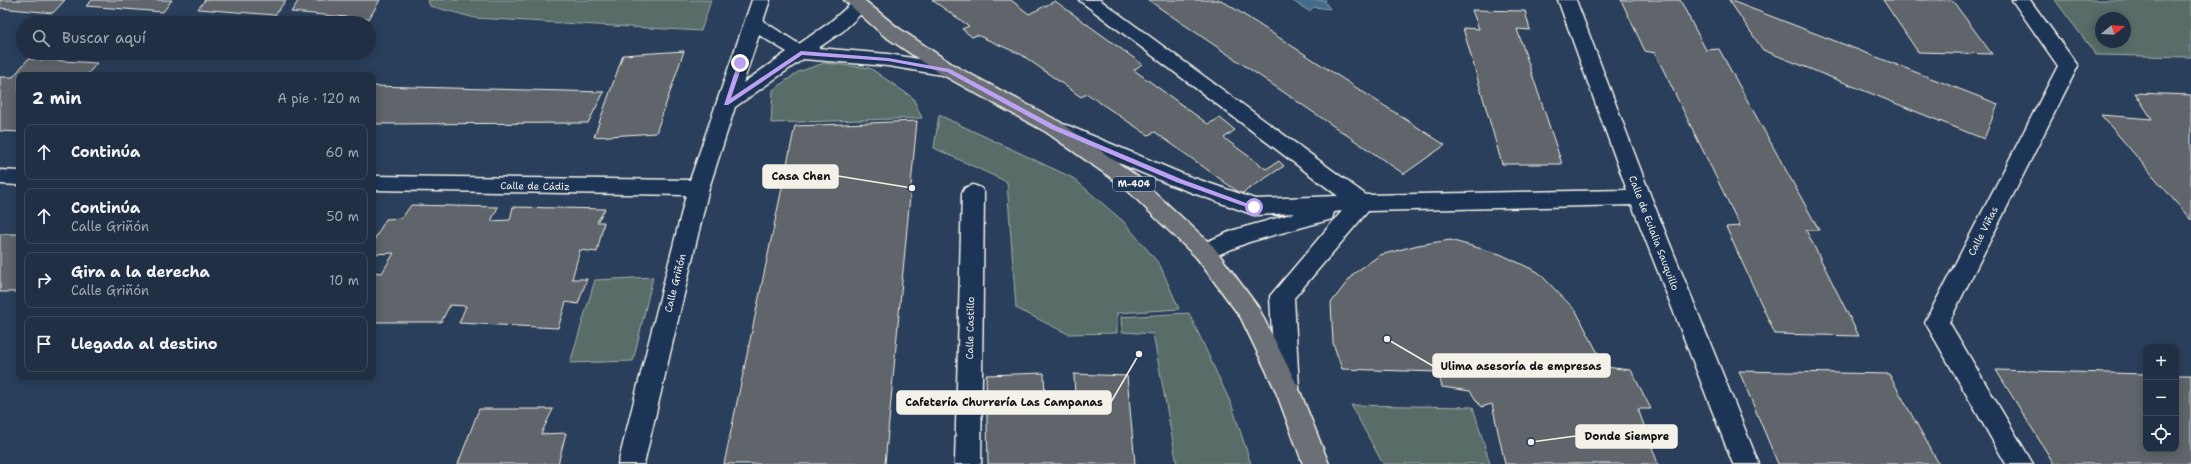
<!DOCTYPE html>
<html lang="es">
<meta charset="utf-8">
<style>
:root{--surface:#202f44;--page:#2d3b4f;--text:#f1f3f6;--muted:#a2a9b2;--line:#3d4a5d}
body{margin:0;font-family:"Shantell Sans",sans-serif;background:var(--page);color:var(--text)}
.controls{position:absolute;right:12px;bottom:12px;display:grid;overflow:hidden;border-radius:8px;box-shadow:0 2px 10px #0003}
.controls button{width:36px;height:36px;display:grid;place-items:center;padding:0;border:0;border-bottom:1px solid var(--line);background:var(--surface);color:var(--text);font:20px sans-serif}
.compass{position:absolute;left:2095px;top:12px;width:36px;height:36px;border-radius:50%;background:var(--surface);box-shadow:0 2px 10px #0003;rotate:72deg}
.stop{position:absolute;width:12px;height:12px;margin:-9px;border:3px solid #bca0f2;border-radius:50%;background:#fff}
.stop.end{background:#bca0f2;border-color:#fff;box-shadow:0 1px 4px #0008}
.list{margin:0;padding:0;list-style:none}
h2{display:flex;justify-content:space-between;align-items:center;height:52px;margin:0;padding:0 16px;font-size:17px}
h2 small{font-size:13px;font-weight:400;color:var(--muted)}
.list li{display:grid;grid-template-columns:26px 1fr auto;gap:12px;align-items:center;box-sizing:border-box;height:56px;margin:0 8px 8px;padding:0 8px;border:1px solid var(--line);border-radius:8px}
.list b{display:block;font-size:15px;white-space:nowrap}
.list p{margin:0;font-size:13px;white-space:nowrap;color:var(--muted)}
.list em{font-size:13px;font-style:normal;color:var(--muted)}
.icon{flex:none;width:22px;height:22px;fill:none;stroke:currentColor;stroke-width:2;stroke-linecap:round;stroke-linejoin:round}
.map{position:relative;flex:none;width:2191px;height:464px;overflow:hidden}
.search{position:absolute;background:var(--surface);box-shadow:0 2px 10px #0003;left:16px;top:16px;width:360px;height:44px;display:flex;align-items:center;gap:10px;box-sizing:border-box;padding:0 14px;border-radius:22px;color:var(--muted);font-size:15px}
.panel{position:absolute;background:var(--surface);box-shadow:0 2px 10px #0003;left:16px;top:72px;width:360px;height:308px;border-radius:8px}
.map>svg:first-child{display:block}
.green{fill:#586d68;stroke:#a6afa8;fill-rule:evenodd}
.water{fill:#426c89;stroke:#89a1af}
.building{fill:#5e656a;stroke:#f4f1e8}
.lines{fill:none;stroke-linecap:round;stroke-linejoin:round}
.minor-casing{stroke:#f4f1e8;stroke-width:3}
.major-casing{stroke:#f4f1e8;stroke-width:3}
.minor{fill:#1d3557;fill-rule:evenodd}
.major{fill:#6b7074;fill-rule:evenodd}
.route{fill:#bca0f2}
.labels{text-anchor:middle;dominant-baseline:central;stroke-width:3;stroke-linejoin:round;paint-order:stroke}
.shield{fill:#1d3557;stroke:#b4b9bc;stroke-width:1}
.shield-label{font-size:9px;font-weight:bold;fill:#f4f1e8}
.street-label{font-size:10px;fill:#f4f1e8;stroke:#1d3557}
.leader{fill:none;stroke:#f4f1e8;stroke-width:1.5}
.callout-dot{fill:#f4f1e8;stroke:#1d3557;stroke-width:1.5}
.callout{fill:#f4f1e8;stroke:#f4f1e8;stroke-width:1.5}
.callout-label{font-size:11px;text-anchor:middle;font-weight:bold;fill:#111}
</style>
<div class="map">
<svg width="2191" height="464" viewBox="0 0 2191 464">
<rect width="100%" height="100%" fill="#2a3f5b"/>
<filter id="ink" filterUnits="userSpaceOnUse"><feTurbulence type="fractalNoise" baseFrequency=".025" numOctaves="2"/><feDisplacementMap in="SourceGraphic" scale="8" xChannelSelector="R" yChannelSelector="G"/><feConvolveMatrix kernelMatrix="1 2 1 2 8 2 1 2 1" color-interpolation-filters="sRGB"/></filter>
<g filter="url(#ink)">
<path class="green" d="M428,0h283l-10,31 -226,-13 -45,-12z
M2055,0h136v57l-95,-2zM2101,18h24v24h-24z
M824,63l46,5 43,30 9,20 -151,5 2,-33 25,-18z
M939,115l134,63 51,44 36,43 19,44 -62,4v20l-49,1 -52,-26 -9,-126 -73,-34z
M653,277l-20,84 -63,2 25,-83z
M1189,313l43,93 19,58h-74l-24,-130 -31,-2 -1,-15z
M1351,405l122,2 17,57h-107z"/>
<path class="water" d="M1291,0h35l-1,2 5,7 -16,-2 -5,4z"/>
<path class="building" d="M0,0h65l-12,13 -53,-5z
M92,0h80l-9,12 -77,-6z
M205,0h81l-11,15 -77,-6z
M299,0h81l-11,19 -78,-7z
M932,0h79l18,14 26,-13 87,63 -8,6 74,54 12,-6 15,12 -11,8 42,31 13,-8 5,5 -43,28 -86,-62 -7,3 -61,-41 -6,3 -59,-42 -45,-20 -5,2 -10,-8 7,-3z
M1148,0h73l224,145 -41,29z
M1621,0h59l26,50 13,-1 100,181h-13l53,106 -84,-2 -49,-107 14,-1 -85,-173 -10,-2z
M1729,0l269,104 -14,35 -221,-89z
M1883,0h69l40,54 -74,-2z
M1472,10l53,1 5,19 -13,-1 45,135h-60l-39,-136 16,1z
M684,51l-28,82 -62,4 29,-82z
M28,59l69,4 -10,12h-68v57l-19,-1v-54h13z
M373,86l231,6 -16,31 -215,1z
M2135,93l56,2v125l-90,-105 51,4z
M917,121l-32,343h-161l71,-338z
M411,205l87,2 -7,14 19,-1 3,-13 92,2 -8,13h7l-7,30 -17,-2 -8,29h15l-9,25 -12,-2 -8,26 -99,-5 7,-17 -16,-1 -9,17h-68v-50l9,1 12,-20 -21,1v-12l13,-23 16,-1z
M0,234h19v58h-19z
M1450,240l50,14 38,18 38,39 29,56 26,3 20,39h-13l20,55h-153l-13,-60 -11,3 -11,-16 -28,-4 -4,-15 -96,-3 -9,-26 -2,-40 22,-29 27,-19 38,-10z
M1996,370l150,4v75h30v-74h15v89h-137z
M1739,371l150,3 50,90h-161z
M1044,373l1,27h30l-1,-26 53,2 8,88h-147l-2,-89z
M479,409h74l-12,25 25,-1 -8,31h-100z"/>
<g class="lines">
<defs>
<path id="minor" d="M752,0h18l-7,21 36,23 30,-21 24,-21 6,-1 6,1 3,4 -3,4 -22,21 -25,17 70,6 60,10 7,2 3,4 -3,4 -7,2 -60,-10 -85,-7 -68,48 -26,81 -65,276h-26l68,-269 -313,-5v-14l317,4zM759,35l28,17 -44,31z
M1079,0h21l266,195 261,-5 -69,-190h18l75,197 108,267h-26l-101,-259 -264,6 -74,87 5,91 -3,7 -9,3 -9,-3 -3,-7 -5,-93 72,-85 -8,1 -2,7 -83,23 -44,18 -8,-2 -3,-6 3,-6 37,-16 61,-17 -41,2 -8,-3 -75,-27 -116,-49 -3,-5 3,-5 7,-2 7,2 116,49 70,24 83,-3z
M2012,0h18l48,66 -129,256 84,142h-27l-81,-142 133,-256z
M0,170l19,1v14l-19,-1z
M973,185l8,3 3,5 -3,271h-26l7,-271 3,-5z"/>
<path id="major" d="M844,0h20l33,27 58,39 105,56 78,55 75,69 45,61 41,82 30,75h-26l-28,-75 -34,-71 -44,-60 -73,-71 -78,-55 -105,-58 -58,-39z"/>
</defs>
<use href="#minor" class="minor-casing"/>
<use href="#major" class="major-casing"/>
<use href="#minor" class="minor"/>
<use href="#major" class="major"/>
</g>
</g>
<path class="route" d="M801,51l87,7 62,11 106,57 125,53 76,28 -5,2 -76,-27 -125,-53 -104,-57 -59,-11 -86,-6 -74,50h-4l14,-43 5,1 -12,35z"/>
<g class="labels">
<rect class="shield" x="1113" y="177" width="42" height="14" rx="3"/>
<g class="shield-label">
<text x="1134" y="184">M-404</text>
</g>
<g class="street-label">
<text transform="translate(535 186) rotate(1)">Calle de Cádiz</text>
<text transform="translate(1983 231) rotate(-63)">Calle Viñas</text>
<text transform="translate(1654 233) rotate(69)">Calle de Eulalia Sauquillo</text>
<text transform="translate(675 283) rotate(-76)">Calle Griñón</text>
<text transform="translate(970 328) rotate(-89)">Calle Castillo</text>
</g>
</g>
<path class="leader" d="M912 188L838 176M1387 339L1433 366M1139 354L1111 402M1531 442L1576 436"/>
<g class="callout-dot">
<circle cx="912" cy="188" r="4"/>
<circle cx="1387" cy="339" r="4"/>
<circle cx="1139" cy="354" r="4"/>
<circle cx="1531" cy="442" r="4"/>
</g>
<g class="callout">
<rect x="763" y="165" width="75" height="23" rx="4"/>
<rect x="1433" y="354" width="177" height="23" rx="4"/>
<rect x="897" y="391" width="214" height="23" rx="4"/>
<rect x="1576" y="425" width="101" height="23" rx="4"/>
</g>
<g class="callout-label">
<text x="801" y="180">Casa Chen</text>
<text x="1521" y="370">Ulima asesoría de empresas</text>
<text x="1004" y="406">Cafetería Churrería Las Campanas</text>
<text x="1627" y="440">Donde Siempre</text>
</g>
</svg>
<div class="controls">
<button>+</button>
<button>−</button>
<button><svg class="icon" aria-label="locate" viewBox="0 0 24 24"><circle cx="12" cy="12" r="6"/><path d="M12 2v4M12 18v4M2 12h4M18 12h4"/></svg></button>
</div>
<svg class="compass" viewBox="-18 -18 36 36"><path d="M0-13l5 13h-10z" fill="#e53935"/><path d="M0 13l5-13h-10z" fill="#a2a9b2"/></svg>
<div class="stop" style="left:1254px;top:207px"></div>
<div class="stop end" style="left:740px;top:63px"></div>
<div class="search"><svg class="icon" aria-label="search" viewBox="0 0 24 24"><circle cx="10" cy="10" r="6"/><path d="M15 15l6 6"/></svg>Buscar aquí</div>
<section class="panel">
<h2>2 min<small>A pie · 120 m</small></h2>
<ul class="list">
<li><svg class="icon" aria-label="ahead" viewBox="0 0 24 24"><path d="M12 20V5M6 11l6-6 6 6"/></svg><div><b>Continúa</b></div><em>60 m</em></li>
<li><svg class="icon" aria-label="ahead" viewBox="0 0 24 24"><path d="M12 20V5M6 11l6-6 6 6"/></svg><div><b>Continúa</b><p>Calle Griñón</p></div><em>50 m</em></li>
<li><svg class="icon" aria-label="right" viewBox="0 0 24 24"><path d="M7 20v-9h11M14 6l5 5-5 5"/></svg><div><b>Gira a la derecha</b><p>Calle Griñón</p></div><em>10 m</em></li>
<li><svg class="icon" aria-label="arrive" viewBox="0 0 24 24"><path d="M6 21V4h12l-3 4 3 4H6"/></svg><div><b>Llegada al destino</b></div></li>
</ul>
</section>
</div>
